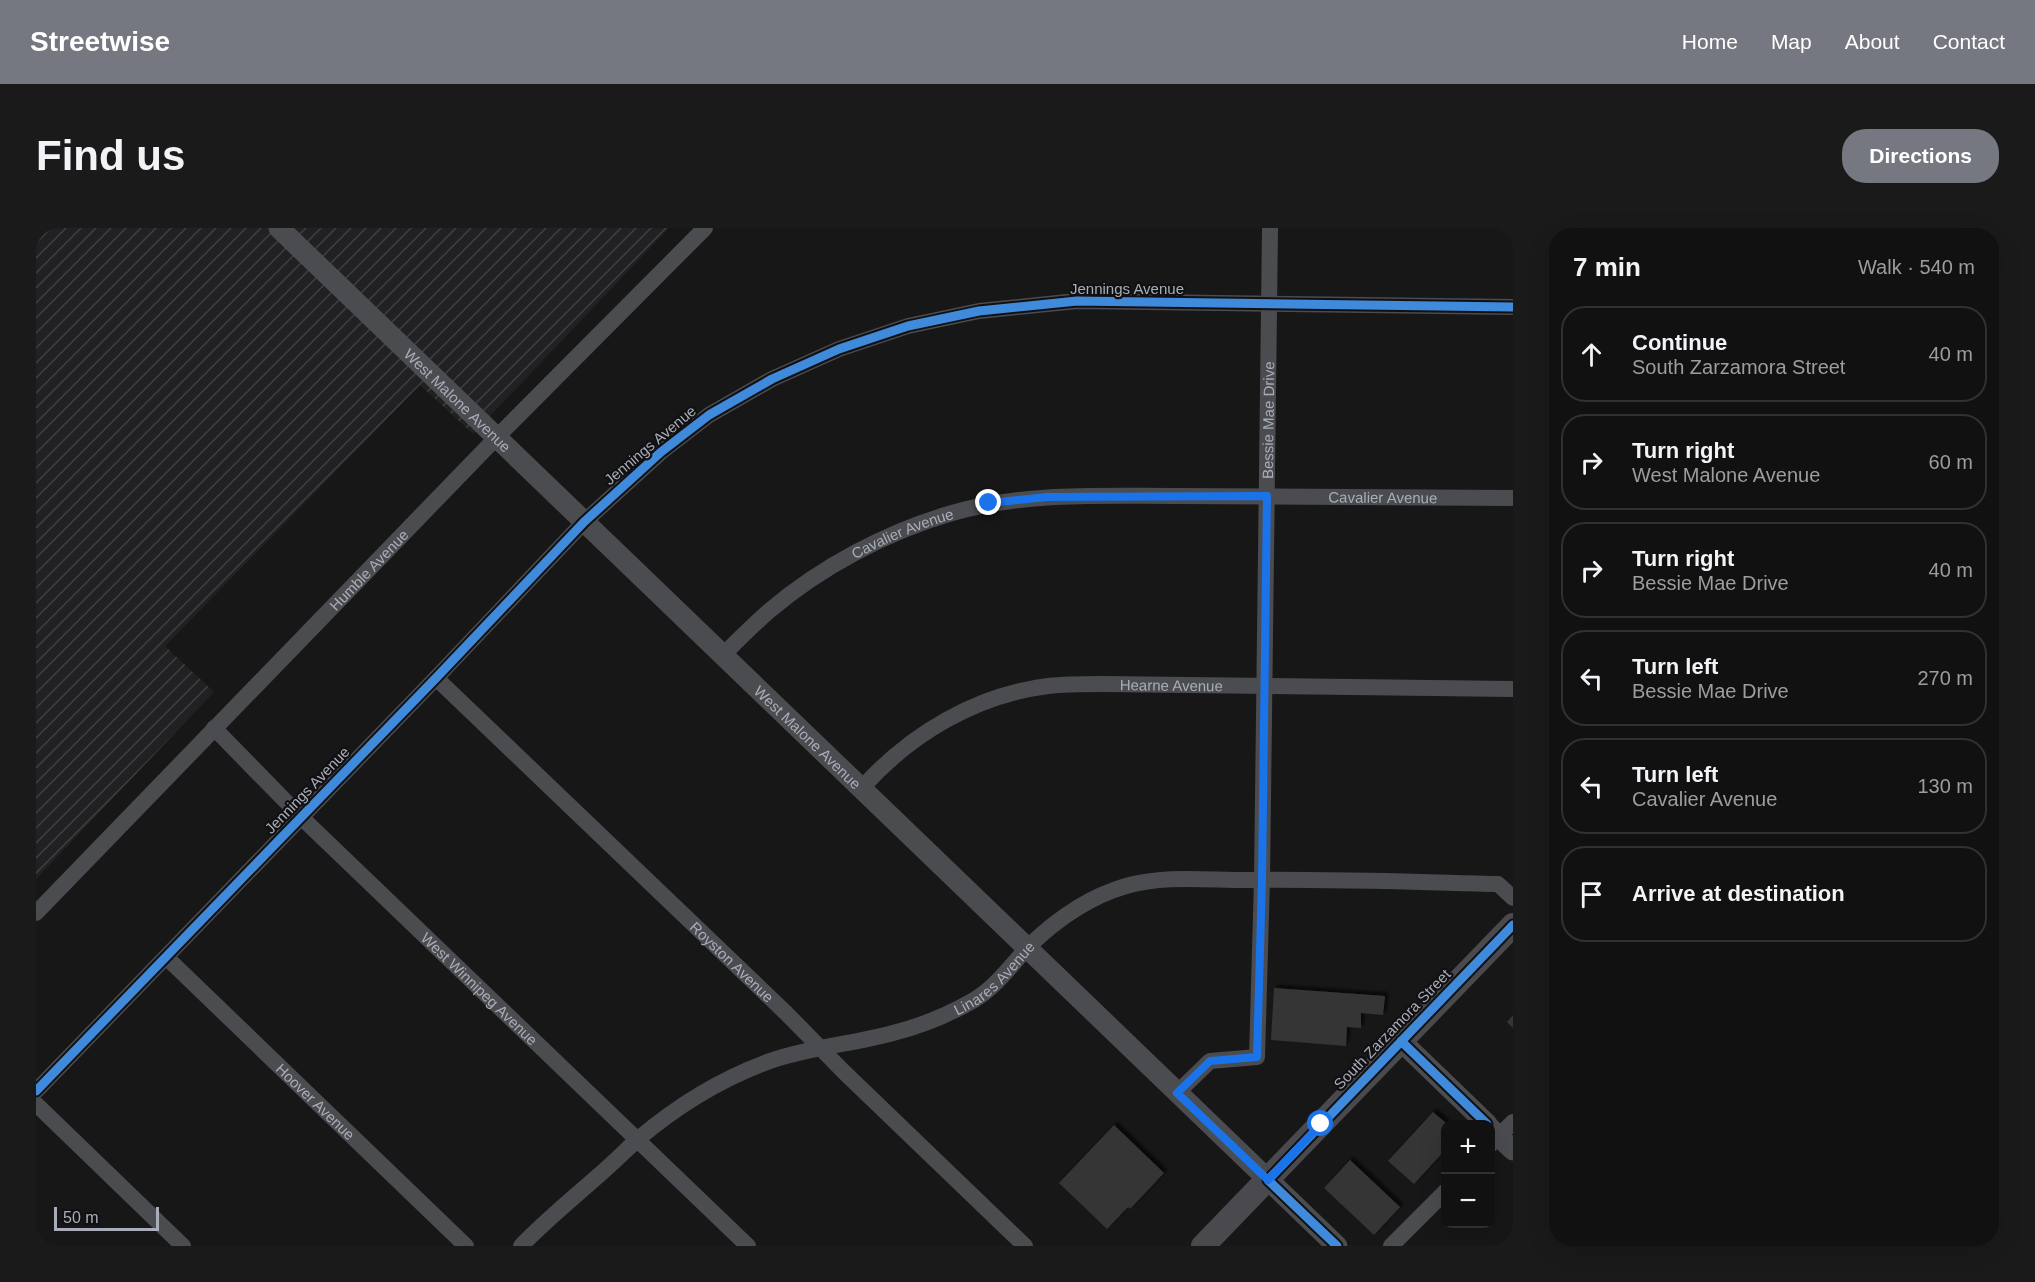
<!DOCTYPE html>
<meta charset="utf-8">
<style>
:root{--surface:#111;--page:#1a1a1a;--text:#f1f3f6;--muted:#9c9d9f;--line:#303131;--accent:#757880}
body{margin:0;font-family:Helvetica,sans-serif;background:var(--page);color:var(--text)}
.controls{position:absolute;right:18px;bottom:18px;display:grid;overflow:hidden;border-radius:12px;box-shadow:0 6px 24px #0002}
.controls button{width:54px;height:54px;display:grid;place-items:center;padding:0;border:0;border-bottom:2px solid var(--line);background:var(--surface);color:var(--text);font:30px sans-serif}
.scale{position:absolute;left:18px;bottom:15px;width:105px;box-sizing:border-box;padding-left:6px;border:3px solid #a8adb8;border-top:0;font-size:16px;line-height:21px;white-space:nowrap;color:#a8adb8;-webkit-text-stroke:4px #111113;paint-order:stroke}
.stop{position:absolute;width:18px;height:18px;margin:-14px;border:4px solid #1a73e8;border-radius:50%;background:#fff}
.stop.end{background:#1a73e8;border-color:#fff;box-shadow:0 2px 6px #0008}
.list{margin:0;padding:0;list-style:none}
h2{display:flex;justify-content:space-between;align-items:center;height:78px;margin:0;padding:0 24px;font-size:26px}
h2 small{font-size:20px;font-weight:400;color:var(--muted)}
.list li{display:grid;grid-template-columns:39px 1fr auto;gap:18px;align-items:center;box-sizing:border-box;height:96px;margin:0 12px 12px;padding:0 12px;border:2px solid var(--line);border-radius:24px}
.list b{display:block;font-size:22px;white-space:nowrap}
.list p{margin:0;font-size:20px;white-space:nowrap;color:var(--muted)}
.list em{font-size:20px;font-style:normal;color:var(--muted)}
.icon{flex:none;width:33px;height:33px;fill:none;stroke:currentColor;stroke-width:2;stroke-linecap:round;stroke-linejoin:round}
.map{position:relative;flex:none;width:1477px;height:1018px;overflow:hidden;border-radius:24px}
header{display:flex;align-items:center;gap:36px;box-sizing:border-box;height:84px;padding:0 30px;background:var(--accent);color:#fff}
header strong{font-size:28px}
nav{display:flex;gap:33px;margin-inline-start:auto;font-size:21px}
.intro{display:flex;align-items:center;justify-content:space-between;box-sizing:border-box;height:144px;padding:0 36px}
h1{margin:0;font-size:42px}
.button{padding:15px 27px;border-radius:24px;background:var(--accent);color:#fff;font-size:21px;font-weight:700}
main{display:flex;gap:36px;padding:0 36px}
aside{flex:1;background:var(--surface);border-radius:24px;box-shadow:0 6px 24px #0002}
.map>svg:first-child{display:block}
.industrial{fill:url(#industrial-furrows)}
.building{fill:#353536;filter:url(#shadow)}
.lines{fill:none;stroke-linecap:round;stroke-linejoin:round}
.minor{stroke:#4b4c50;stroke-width:16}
.tertiary{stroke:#4b4c50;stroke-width:21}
.secondary{stroke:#4a4a4e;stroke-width:24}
.cycleway-casing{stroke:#111113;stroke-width:13}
.cycleway{stroke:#408adc;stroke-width:9}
.route{stroke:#1a73e8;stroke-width:8}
.labels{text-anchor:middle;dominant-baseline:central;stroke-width:4.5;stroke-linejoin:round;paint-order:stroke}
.street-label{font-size:15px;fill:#a8adb8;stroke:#111113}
</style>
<header>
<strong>Streetwise</strong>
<nav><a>Home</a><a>Map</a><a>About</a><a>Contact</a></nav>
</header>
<div class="intro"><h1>Find us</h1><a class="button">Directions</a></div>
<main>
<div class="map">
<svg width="1477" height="1018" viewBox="0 0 1477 1018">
<defs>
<pattern id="industrial-furrows" width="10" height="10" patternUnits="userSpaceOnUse" patternTransform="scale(1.5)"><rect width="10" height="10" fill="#212123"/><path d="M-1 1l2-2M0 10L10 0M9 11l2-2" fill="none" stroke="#3e3f41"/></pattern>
<filter id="shadow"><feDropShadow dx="3.5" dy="-3.5" stdDeviation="1.5" flood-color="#0009"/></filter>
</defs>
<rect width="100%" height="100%" fill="#171717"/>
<path class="industrial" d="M0,0h633l-196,206 -53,-49 -255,261 49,46 -178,187z"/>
<path class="building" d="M1238,760l111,8 -2,19 -22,-2v15l-14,-1 -1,19 -75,-6z
M1477,787v13l-6,-6z
M1397,884l13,11v26l-32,35 -26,-23z
M1078,897l50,48 -34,36 -2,-2 -21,22 -48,-46z
M1314,932l50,47 -26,28 -50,-47z"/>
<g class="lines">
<g class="minor">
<path id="s1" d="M687,427c15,-15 30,-30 46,-44 52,-44 117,-79 183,-98 73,-21 149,-17 225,-17 112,0 224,1 336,2"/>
<path id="s2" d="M400,450l350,335 58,59 181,174"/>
<path id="s3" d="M178,500l87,89 447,429"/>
<path id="s4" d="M826,560c48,-54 114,-93 186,-102 18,-2 37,-2 55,-2l410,5"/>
<path id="s5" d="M0,685l461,-476 208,-209"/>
<path id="s6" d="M130,729l300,289"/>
<path d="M0,863l400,-413 148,-156 77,-70 48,-37 63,-36 67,-30 69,-23 71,-15 98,-10 436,6"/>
<path id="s7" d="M1141,865l33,-32 47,-4 5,-178 8,-651"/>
<path d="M0,876l147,142"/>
<path d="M1454,917l23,-23"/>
<path id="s8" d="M485,1018c24,-25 51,-47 77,-70 14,-12 27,-25 40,-37 39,-33 85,-61 132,-78 40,-14 83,-17 123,-28 28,-7 57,-19 81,-33 23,-14 37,-35 55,-54 28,-27 59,-49 97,-60 38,-11 80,-6 120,-6 84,-1 168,2 252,4l15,14"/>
<path d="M1355,1018l55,-55"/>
</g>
<g class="tertiary">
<path id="s9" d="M243,0l1058,1018"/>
<path d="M1365,813l86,83"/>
<path d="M1454,900l23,22"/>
</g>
<path class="secondary" d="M1167,1018l310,-321"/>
<defs>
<path id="cycleway" d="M1365,813l86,83
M0,863l400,-413 148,-156 77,-70 48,-37 63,-36 67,-30 69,-23 71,-15 98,-10 436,6
M1301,1018l-69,-66 245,-255"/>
</defs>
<use href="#cycleway" class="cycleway-casing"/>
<use href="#cycleway" class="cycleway"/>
</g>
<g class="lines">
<path class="route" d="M953,275l58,-6 220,-1 -5,383 -5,178 -47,4 -33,32 91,87 53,-56"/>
</g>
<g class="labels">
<g class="street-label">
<text x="1091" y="60">Jennings Avenue</text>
<text stroke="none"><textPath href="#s9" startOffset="248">West Malone Avenue</textPath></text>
<text stroke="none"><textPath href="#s7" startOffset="730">Bessie Mae Drive</textPath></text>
<text transform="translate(614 217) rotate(-40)">Jennings Avenue</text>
<text stroke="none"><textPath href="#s1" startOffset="705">Cavalier Avenue</textPath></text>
<text stroke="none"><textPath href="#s1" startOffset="219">Cavalier Avenue</textPath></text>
<text stroke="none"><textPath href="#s5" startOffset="478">Humble Avenue</textPath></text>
<text stroke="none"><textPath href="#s4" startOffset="340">Hearne Avenue</textPath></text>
<text stroke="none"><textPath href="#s9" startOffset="734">West Malone Avenue</textPath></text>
<text transform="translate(271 562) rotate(-46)">Jennings Avenue</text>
<text stroke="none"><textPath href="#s2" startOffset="410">Royston Avenue</textPath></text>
<text stroke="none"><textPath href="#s8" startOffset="556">Linares Avenue</textPath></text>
<text stroke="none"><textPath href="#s3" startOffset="372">West Winnipeg Avenue</textPath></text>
<text transform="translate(1356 801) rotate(-46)">South Zarzamora Street</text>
<text stroke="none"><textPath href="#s6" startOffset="208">Hoover Avenue</textPath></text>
</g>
</g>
</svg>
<div class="controls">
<button>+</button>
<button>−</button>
</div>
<div class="scale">50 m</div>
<div class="stop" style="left:1285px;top:896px"></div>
<div class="stop end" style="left:953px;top:275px"></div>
</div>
<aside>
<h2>7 min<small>Walk · 540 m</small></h2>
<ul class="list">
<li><svg class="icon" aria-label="ahead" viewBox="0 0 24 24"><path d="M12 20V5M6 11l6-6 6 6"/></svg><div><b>Continue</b><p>South Zarzamora Street</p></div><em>40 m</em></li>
<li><svg class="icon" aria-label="right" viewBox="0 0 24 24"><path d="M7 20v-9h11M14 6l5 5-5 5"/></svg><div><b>Turn right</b><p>West Malone Avenue</p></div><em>60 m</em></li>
<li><svg class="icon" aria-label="right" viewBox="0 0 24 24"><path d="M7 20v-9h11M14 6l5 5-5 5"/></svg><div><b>Turn right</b><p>Bessie Mae Drive</p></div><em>40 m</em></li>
<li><svg class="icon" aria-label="left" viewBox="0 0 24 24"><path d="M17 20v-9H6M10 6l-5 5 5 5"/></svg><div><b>Turn left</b><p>Bessie Mae Drive</p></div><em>270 m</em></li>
<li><svg class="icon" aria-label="left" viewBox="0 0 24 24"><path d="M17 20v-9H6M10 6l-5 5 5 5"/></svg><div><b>Turn left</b><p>Cavalier Avenue</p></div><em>130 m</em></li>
<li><svg class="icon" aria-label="arrive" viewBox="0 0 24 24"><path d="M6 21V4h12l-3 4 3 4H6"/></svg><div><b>Arrive at destination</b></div></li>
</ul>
</aside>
</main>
